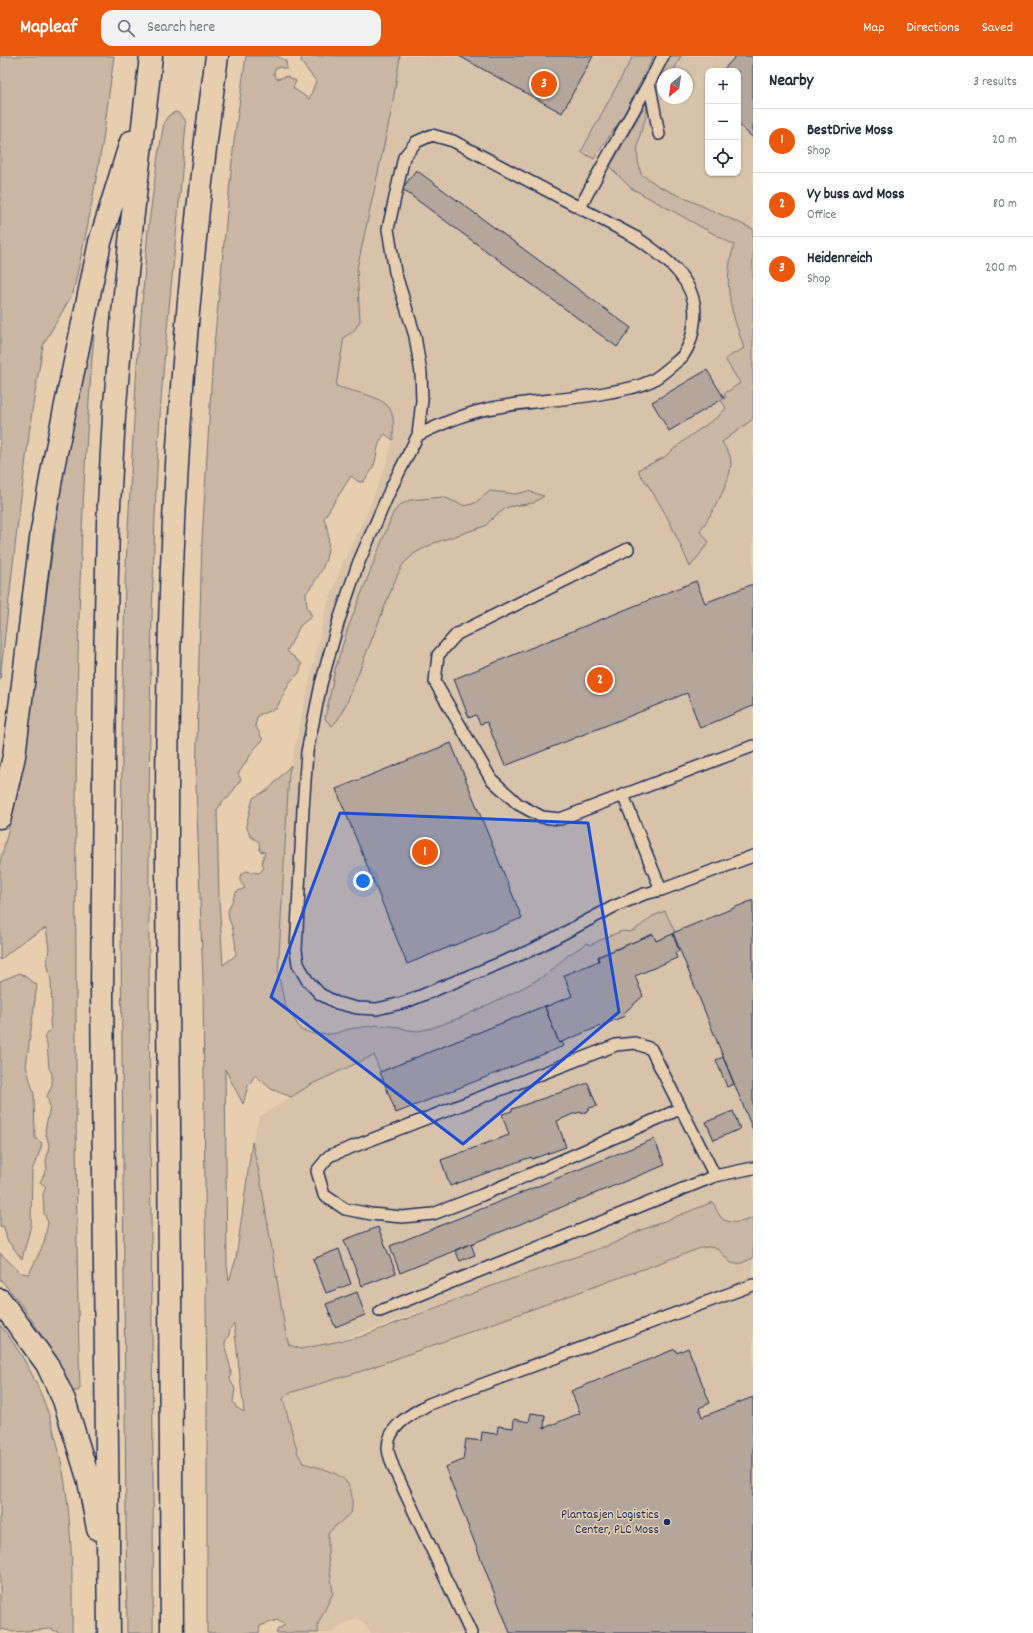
<!DOCTYPE html>
<meta charset="utf-8">
<style>
:root{--surface:#fff;--page:#f2f2f3;--text:#1f2937;--muted:#747a83;--line:#e0e1e3;--accent:#ea580c}
body{margin:0;font-family:Dekko,sans-serif;background:var(--page);color:var(--text)}
.controls{position:absolute;right:12px;top:12px;display:grid;overflow:hidden;border-radius:8px;box-shadow:0 1px 3px #0004}
.controls button{width:36px;height:36px;display:grid;place-items:center;padding:0;border:0;border-bottom:1px solid var(--line);background:var(--surface);color:var(--text);font:20px sans-serif}
.compass{position:absolute;left:657px;top:12px;width:36px;height:36px;border-radius:50%;background:var(--surface);box-shadow:0 1px 3px #0004;rotate:209deg}
.you{position:absolute;left:363px;top:825px;width:14px;height:14px;margin:-10px;border:3px solid #fff;border-radius:50%;background:#1a73e8;box-shadow:0 0 0 6px #1a73e833}
.badge{display:grid;place-items:center;width:26px;height:26px;border-radius:50%;background:var(--accent);color:#fff;font-size:13px;font-weight:700}
.pin{position:absolute;translate:-50% -50%;border:2px solid #fff;box-shadow:0 1px 4px #0006}
.list{margin:0;padding:0;list-style:none}
h2{display:flex;justify-content:space-between;align-items:center;height:52px;margin:0;padding:0 16px;font-size:17px}
h2 small{font-size:13px;font-weight:400;color:var(--muted)}
.list li{display:grid;grid-template-columns:26px 1fr auto;gap:12px;align-items:center;box-sizing:border-box;height:64px;padding:0 16px;border-top:1px solid var(--line)}
.list b{display:block;font-size:15px;white-space:nowrap}
.list p{margin:0;font-size:13px;white-space:nowrap;color:var(--muted)}
.list em{font-size:13px;font-style:normal;color:var(--muted)}
.icon{flex:none;width:22px;height:22px;fill:none;stroke:currentColor;stroke-width:2;stroke-linecap:round;stroke-linejoin:round}
.map{position:relative;flex:none;width:753px;height:1577px;overflow:hidden}
header{display:flex;align-items:center;gap:24px;box-sizing:border-box;height:56px;padding:0 20px;background:var(--accent);color:#fff}
header strong{font-size:19px}
nav{display:flex;gap:22px;margin-inline-start:auto;font-size:14px}
.search{width:280px;height:36px;background:var(--page);display:flex;align-items:center;gap:10px;box-sizing:border-box;padding:0 14px;border-radius:12px;color:var(--muted);font-size:15px}
main{display:flex}
aside{flex:1;background:var(--surface)}
.map>svg:first-child{display:block}
.built{fill:#d8c2a9;fill-rule:evenodd}
.green{fill:#cab7a3;stroke:#727380;fill-rule:evenodd}
.building{fill:#b4a69b;stroke:#1b2f5e}
.lines{fill:none;stroke-linecap:round;stroke-linejoin:round}
.service-casing{stroke:#1b2f5e;stroke-width:14}
.motorway-casing{stroke:#1b2f5e;stroke-width:25}
.service{stroke:#e7ceaf;stroke-width:11}
.motorway{stroke:#e7ceaf;stroke-width:22}
.marked{fill:#1d4ed8;fill-opacity:0.2;stroke:#1d4ed8;stroke-width:3;stroke-linejoin:round}
.poi-dot{fill:#1b2f5e;stroke:#e7ceaf;stroke-width:1.5}
.labels{text-anchor:middle;dominant-baseline:central;stroke-width:3;stroke-linejoin:round;paint-order:stroke}
.poi-label{font-size:13px;fill:#1b2f5e;stroke:#e7ceaf;text-anchor:end}
</style>
<header>
<strong>Mapleaf</strong>
<div class="search"><svg class="icon" aria-label="search" viewBox="0 0 24 24"><circle cx="10" cy="10" r="6"/><path d="M15 15l6 6"/></svg>Search here</div>
<nav><a>Map</a><a>Directions</a><a>Saved</a></nav>
</header>
<main>
<div class="map">
<svg width="753" height="1577" viewBox="0 0 753 1577">
<rect width="100%" height="100%" fill="#e7ceaf"/>
<filter id="ink" filterUnits="userSpaceOnUse"><feTurbulence type="fractalNoise" baseFrequency=".025" numOctaves="2"/><feDisplacementMap in="SourceGraphic" scale="8" xChannelSelector="R" yChannelSelector="G"/><feConvolveMatrix kernelMatrix="1 2 1 2 8 2 1 2 1" color-interpolation-filters="sRGB"/></filter>
<g filter="url(#ink)">
<path class="built" d="M400,0h254l-32,62 -28,41 16,8 27,-48 32,-63h84v1162l-9,4 -17,-1 -6,-4 -8,-15 -74,29 -27,13 -271,96 -40,9 -12,-4 -3,-10 -26,-158 -8,-35 7,-25 51,-32 84,-58 -17,-2 -28,4 -16,5h-19l-13,-4 -16,-25 -7,-32 11,-200 36,-161 16,-45 26,-54 18,-46 8,-27 1,-18 -37,-30 -21,-6 8,-49 9,-5 7,-11 -3,-52 35,-161zM708,15h30v102h-30zM663,18h24v24h-24z
M708,1190l7,1 17,16h7l14,-5v375h-383l-7,-11 -6,-4 -14,7 -11,8h-13l-1,-2v-7l15,-31 -5,-36v-24l8,-9 14,-11 -9,-38 -38,-12 -5,-9 -15,-55 6,-6 70,-21z"/>
<path class="green" d="M0,0h114l-11,84 -15,84 -15,69 -30,52 -11,66 -15,118 -17,150z
M246,0h31l9,5 1,8 -8,-2 -4,2 -1,5 3,5 10,-3 9,5 -3,7 16,11 7,-18 -15,-19 1,-6h98l-8,52 -35,161 3,52 -7,11 -9,5 -8,49c16,6 45,9 54,23 5,9 3,22 3,31l-8,-6c-9,9 -7,20 -11,31 -2,6 -7,12 -11,17h-4l-8,-6 -27,42c11,28 1,53 -18,75l1,14 5,9 -12,10 -13,25 15,13 -3,9 -9,9 -14,27 -18,6 -3,10 8,15 -8,8 -17,26 3,5 -12,18 -6,4 -6,9 2,89 4,66 13,-10 -1,-14 -2,-11 -4,-11 -1,-8 8,-19 9,-4 -5,-7v-5l6,-5 13,2 5,-5 -2,-6 3,-10 -5,-1 -1,-9 -9,-6 -4,-11 7,-27 16,-9 22,-24 -2,8 -11,200 7,32 16,25 13,4h19l16,-5 28,-4 22,2 9,3 10,1 14,-3 30,-11 53,-25 33,-18 19,-18 20,-13 3,2 24,-11 9,-3 6,1 6,-2 18,-14 12,-5 10,21 -2,2 -17,7 -3,-7 -55,22 1,5 -35,14 8,21 -25,10v-1l-167,67 -6,-17 -64,30 -19,12 -20,-8 -16,-14 -7,11 -5,18 -18,-35 2,197 2,15 7,-22 16,-117 8,35 26,158 3,10 12,4 59,-12 129,-50 123,-43 27,-13 74,-29c2,4 4,10 7,14 7,10 24,6 33,2v40c-5,2 -10,5 -16,6 -13,1 -13,-22 -36,-16l-342,124 -70,21 -6,6 15,55 5,9c19,6 47,9 49,34 0,5 1,10 -1,15 -2,3 -18,16 -23,21v24l5,36 -15,31v7l1,2h-43l2,-4 7,-4 -8,-5 -17,6 -1,7h-52v-234l-4,-418 -7,-197 4,-169 2,-75 11,-185 21,-214zM234,1268l10,88 -7,-4 -4,-6 2,-13 -5,-9c4,-12 -5,-24 -5,-37 0,-3 3,-5 4,-8 1,-6 1,-7 5,-11z
M633,0h21l-32,62 -28,41 -13,-7z
M669,0h12l-9,18h-9v24l-5,-11 2,-13z
M646,47c3,13 -5,24 -7,37 -3,12 -1,22 2,34l19,13 93,42v190l-31,23c2,4 6,9 8,14 6,20 -19,58 -30,75l9,11 -19,25c-14,-33 -29,-66 -51,-94v-4l24,-11 27,-22 29,-20 7,-8 -5,-8 5,-3 -2,-3 16,-11 -15,-24 19,-11c-13,-39 -22,-61 -10,-103l-103,-57 -21,-21z
M175,56c7,2 9,4 11,12 -6,75 -14,151 -21,226 -6,66 -9,132 -11,197 -12,362 1,724 -1,1086h-26l-6,-704 1,-189 3,-157 12,-218 11,-135 10,-74 6,-33 4,-7z
M94,278c-18,218 -19,437 -18,656 0,133 0,265 4,398l-2,3h-6l-3,-5c-20,-39 -39,-74 -69,-107v-26l21,20 8,1 15,-31 4,-20 -4,-10 -1,-19 3,-7 -6,-5 7,-13 -1,-7 3,-17 -4,-15 5,-23 -3,-11 5,-11v-11l-3,-6 -2,-24 -3,-6 7,-9 -1,-8 2,-12 -1,-28 -4,-20 2,-12 -3,-21 -23,13 -23,19v-98l20,-77 47,-339 23,-109z
M490,435l26,3 12,-3 16,5 -11,7 -25,4 -13,9 -10,10 -51,17 -19,10 -12,11 -7,14 -49,124 -8,16 -7,8 -7,-7 10,-49 13,-42 45,-115 7,-8 10,-5 33,-3 22,9 10,-3z
M20,917l17,12 -11,81 8,28 1,44 7,5 -2,8 -8,19 -1,55 -9,34 -15,-19 -3,-13 -4,-1v-245z
M0,1269c71,88 73,200 72,308h-12l-9,-4 -38,3 -11,-3 -2,3z"/>
<path class="building" d="M459,0h134l-31,57z
M736,0h17v82l-15,-14v-53h-16z
M416,114l215,158 -14,19 -215,-158z
M707,314l17,28 -55,33 -17,-29z
M696,525l9,22 48,-19v122l-53,22 -13,-35 -182,73 -18,-44 -7,2 -4,-9 -7,3 -15,-39z
M451,687l71,175 -115,46 -71,-175z
M753,844v230l-80,-197z
M653,878l3,7 17,-7 6,17 -4,2 2,5 -42,18 8,20 -19,17 1,3 -66,27 -14,-36 27,-11 -8,-21 35,-14 -1,-4z
M547,949l-2,2 14,36 3,-1 2,4 -168,67 -16,-41z
M723,1001l11,27 -7,3 -11,-27z
M588,1027l9,23 -8,2v2l-7,4 -1,-2 -8,2 -16,7 9,26 -34,12 -1,-2 -81,29 -9,-26 68,-25 -7,-21 10,-3v-2z
M733,1055l7,18 -26,11 -8,-18z
M654,1083l11,26 -265,108 -10,-27z
M378,1171l18,46 -34,13 -18,-46z
M471,1188l4,11 -15,6 -5,-11z
M339,1193l12,35 -25,9 -13,-34z
M357,1236l8,23 -30,12 -9,-23z
M688,1292l22,55 -11,5 3,9 51,-20v236h-243l-65,-166 18,-7 3,-21 15,2 1,-9 15,2 1,-8 15,2 1,-9 15,3 2,-9 14,2 -1,13 36,-15 -9,-22 104,-42 2,4z"/>
<g class="lines">
<defs>
<path id="service" d="M649,26l10,52
M580,152c26,-52 57,-100 83,-152
M418,379c21,-10 43,-20 65,-25 42,-10 85,-9 127,-18 13,-2 28,-5 41,-11 8,-4 17,-12 24,-18 3,-3 7,-5 9,-9 6,-9 9,-20 10,-31 7,-40 -29,-66 -57,-85l-184,-97 -21,-6 -16,7 -12,15 -16,72 7,43 20,64 6,37 1,27 -4,35 -27,53 -33,76 -19,56 -18,64 -14,68 -4,57 -7,141 2,14 9,16 13,14 17,9 20,5 20,1 29,-7 128,-53 79,-42 31,-13 17,-4 92,-34
M628,493l-171,85 -19,21 -3,27 56,97 27,25 24,13 18,2 193,-73
M623,739l38,95
M680,1053l-198,86 -49,19 -31,3 -31,-3 -26,-5 -21,-14 -7,-24 12,-15 287,-111 19,-2 16,6 64,127
M380,1255l335,-135 38,-8
M471,1577l-77,-164c-2,-6 -6,-15 -6,-21 0,-23 24,-34 41,-44l324,-119"/>
<path id="motorway" d="M0,761l14,-61 28,-225 11,-64 47,-225 31,-100
M0,1244l47,64 17,36 25,81 9,48
M109,1577l-7,-641 3,-329 3,-140 6,-107 8,-92 10,-102 19,-166
M172,1577c-1,-169 -2,-339 -3,-508 -1,-156 -4,-312 0,-468 5,-201 20,-402 48,-601"/>
</defs>
<use href="#service" class="service-casing"/>
<use href="#motorway" class="motorway-casing"/>
<use href="#service" class="service"/>
<use href="#motorway" class="motorway"/>
</g>
</g>
<path class="marked" d="M340,757l248,10 31,189 -156,132 -192,-147z"/>
<circle class="poi-dot" cx="667" cy="1466" r="4"/>
<g class="labels">
<g class="poi-label">
<text x="659" y="1459">Plantasjen Logistics<tspan x="659" dy="15">Center, PLC Moss</tspan></text>
</g>
</g>
</svg>
<div class="controls">
<button>+</button>
<button>−</button>
<button><svg class="icon" aria-label="locate" viewBox="0 0 24 24"><circle cx="12" cy="12" r="6"/><path d="M12 2v4M12 18v4M2 12h4M18 12h4"/></svg></button>
</div>
<svg class="compass" viewBox="-18 -18 36 36"><path d="M0-13l5 13h-10z" fill="#e53935"/><path d="M0 13l5-13h-10z" fill="#747a83"/></svg>
<div class="you"></div>
<div class="pin badge" style="left:425px;top:796px">1</div>
<div class="pin badge" style="left:600px;top:624px">2</div>
<div class="pin badge" style="left:544px;top:28px">3</div>
</div>
<aside>
<h2>Nearby<small>3 results</small></h2>
<ul class="list">
<li><span class="badge">1</span><div><b>BestDrive Moss</b><p>Shop</p></div><em>20 m</em></li>
<li><span class="badge">2</span><div><b>Vy buss avd Moss</b><p>Office</p></div><em>80 m</em></li>
<li><span class="badge">3</span><div><b>Heidenreich</b><p>Shop</p></div><em>200 m</em></li>
</ul>
</aside>
</main>
